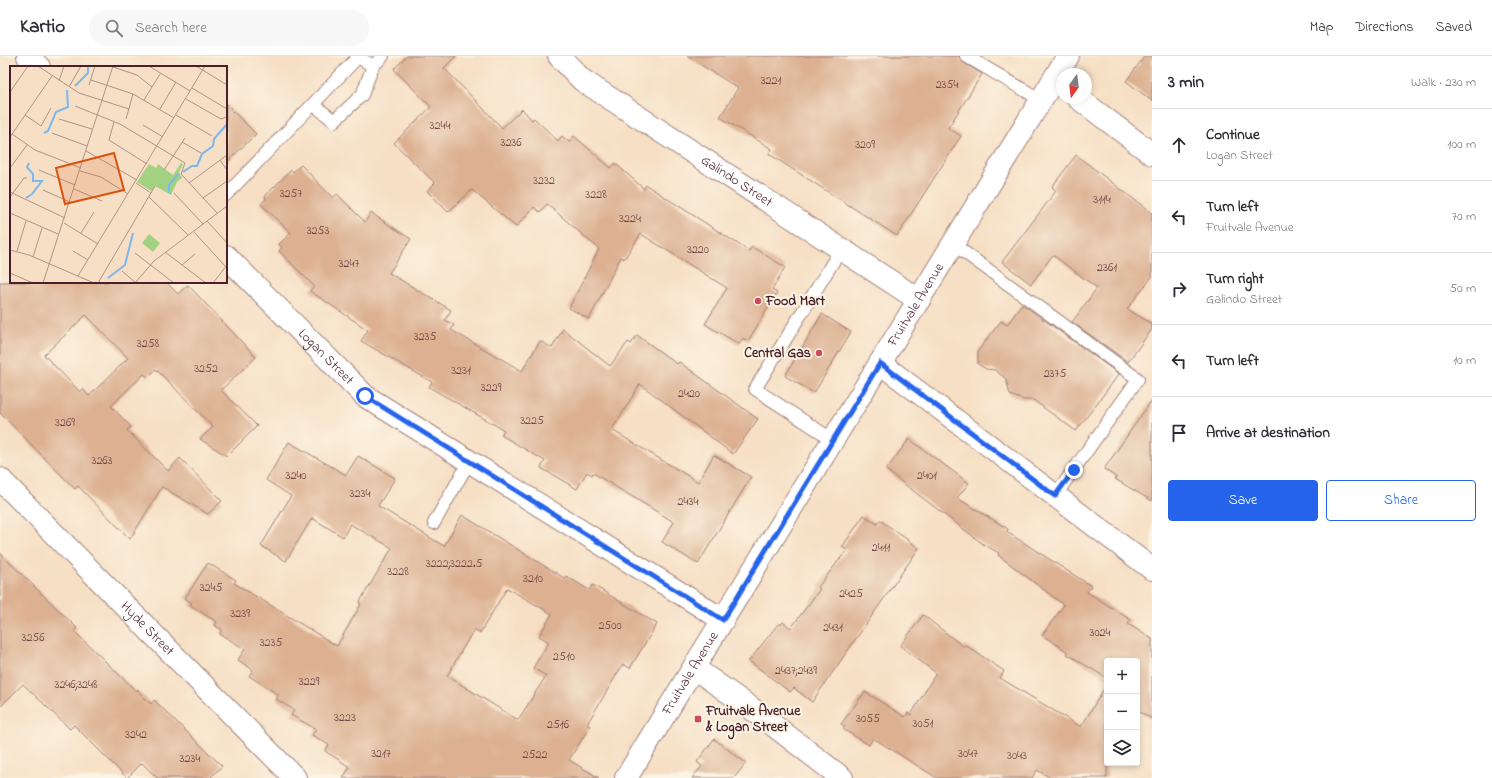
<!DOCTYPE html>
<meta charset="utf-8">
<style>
:root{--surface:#fff;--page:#f7f7f7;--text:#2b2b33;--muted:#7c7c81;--line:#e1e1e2;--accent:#2563eb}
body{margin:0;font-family:"Indie Flower",sans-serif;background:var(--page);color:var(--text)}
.controls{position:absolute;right:12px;bottom:12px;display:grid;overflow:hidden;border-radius:4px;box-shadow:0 2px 6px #0003}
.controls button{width:36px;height:36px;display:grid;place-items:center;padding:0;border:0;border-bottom:1px solid var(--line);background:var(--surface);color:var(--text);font:20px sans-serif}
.compass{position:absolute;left:1056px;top:12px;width:36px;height:36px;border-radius:50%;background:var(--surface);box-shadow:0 2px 6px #0003;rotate:194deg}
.stop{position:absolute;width:12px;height:12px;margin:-9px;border:3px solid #2563eb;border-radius:50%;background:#fff}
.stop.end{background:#2563eb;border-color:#fff;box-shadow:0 1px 4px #0008}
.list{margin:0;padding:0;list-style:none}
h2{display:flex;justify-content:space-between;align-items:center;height:52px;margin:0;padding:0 16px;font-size:17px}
h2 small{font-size:13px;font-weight:400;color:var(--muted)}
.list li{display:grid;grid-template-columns:26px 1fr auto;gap:12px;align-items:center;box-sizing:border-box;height:72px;padding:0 16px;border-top:1px solid var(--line)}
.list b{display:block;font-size:15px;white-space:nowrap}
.list p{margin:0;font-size:13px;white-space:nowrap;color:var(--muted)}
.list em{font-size:13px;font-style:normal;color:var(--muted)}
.actions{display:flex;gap:8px;padding:12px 16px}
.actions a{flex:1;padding:9px 0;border:1px solid var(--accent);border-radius:4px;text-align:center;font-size:14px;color:var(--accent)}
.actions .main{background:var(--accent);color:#fff}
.icon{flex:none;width:22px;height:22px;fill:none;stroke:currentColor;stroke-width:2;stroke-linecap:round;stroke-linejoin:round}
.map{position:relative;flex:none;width:1152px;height:722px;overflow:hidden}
header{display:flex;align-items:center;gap:24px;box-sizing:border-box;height:56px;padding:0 20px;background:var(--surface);border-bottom:1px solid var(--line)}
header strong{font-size:19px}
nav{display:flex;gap:22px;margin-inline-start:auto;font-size:14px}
.search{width:280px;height:36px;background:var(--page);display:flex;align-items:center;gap:10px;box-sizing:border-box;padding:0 14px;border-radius:22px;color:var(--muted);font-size:15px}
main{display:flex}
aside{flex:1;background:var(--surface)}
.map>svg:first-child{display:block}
.building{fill:#dcb091;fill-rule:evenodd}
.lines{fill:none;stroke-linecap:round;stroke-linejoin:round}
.service-casing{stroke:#a07f78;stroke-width:14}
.minor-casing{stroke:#a07f78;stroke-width:24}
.secondary-casing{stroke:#a07f78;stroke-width:24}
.service{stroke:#fff;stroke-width:12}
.minor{stroke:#fff;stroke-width:22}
.secondary{stroke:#fff;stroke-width:22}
.route{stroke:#2563eb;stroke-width:5}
.poi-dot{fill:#d1495b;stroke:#fcf5e5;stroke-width:1.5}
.labels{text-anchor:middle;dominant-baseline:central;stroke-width:4;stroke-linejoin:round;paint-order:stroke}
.number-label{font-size:12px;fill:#6e4344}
.street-label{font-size:14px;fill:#4a1f2b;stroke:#fcf5e5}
.poi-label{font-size:14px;font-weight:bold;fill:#4a1f2b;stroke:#fcf5e5;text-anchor:start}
.inset-river{fill:none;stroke:#7bb8ee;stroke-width:2}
.inset-road{fill:none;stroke:#b19287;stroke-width:1}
.view{fill:#d8530f;fill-opacity:0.15;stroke:#d8530f;stroke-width:2}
.inset-edge{fill:none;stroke:#4a1f2b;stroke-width:2}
</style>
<header>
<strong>Kartio</strong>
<div class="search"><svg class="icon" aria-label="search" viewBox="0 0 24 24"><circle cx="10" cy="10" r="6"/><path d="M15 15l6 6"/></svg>Search here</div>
<nav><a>Map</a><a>Directions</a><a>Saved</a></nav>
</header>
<main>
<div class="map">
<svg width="1152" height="722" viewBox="0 0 1152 722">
<rect width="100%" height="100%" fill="#fcf5e5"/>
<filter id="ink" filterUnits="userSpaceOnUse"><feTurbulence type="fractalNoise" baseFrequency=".025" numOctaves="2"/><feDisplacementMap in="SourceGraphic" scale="8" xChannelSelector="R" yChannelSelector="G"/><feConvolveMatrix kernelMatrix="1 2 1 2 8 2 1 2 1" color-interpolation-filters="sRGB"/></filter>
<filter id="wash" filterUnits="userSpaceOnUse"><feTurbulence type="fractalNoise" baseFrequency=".012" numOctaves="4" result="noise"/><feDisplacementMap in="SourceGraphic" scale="16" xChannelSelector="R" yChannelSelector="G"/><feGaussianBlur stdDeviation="0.9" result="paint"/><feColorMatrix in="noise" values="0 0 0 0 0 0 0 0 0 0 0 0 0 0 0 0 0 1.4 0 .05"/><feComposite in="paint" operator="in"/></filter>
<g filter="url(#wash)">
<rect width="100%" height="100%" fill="#f6dfc4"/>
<g id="blocks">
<path class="building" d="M407,0h49l-12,12 58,60 20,-19 10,11 2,-2 24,23 4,-5 7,6 5,-6 37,32 4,-5 29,26 2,-4 103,66 3,-4 33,20 -13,23 5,3 -29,48 -5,-3 -4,6 -34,-20 22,-36 -86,-54 -17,25 -3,-2 -32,62 -20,-11 30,-59 -52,-45 -7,8 -6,-5 -18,20 -44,-37 -24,22 -21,-21 8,-8 -41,-40 37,-36 -37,-38z
M687,0h272l3,6 20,12 -34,54 13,8 -64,100 -128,-82 3,-5 -52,-32 18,-29z
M1145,0h7v45l-26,-20z
M226,48l30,30 -30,29z
M1076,99l76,58v64l-25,32 25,15v5l-24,33 -56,-40 25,-34 -44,-33 -22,29 -29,-22 54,-71 -4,-4z
M301,109l32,33 4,-4 28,28 6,-9 40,26 -22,34 62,37 -6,10 9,5 -3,5 71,41 18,-30 12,7 11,-19 47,37 18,-24 3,2 6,-9 40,29 2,-2 79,57 -25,35 -93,-70 -28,46 86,52 16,-27 37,22 -53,87 -36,-22 12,-20 -81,-49 -1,2 -5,-3 -10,17 -36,-21 4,-7 -44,-26 3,-5 -75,-43 3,-5 -71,-41 7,-11 -58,-39 4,-5 -35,-35 3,-4 -3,-3 12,-11 -30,-29 5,-5 -1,-3 26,-26 2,2z
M0,226h166l12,12 10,-9 68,72 -35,33 36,36 -30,30 -27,-17 13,-12 -57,-58 -8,8 -4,-3 -33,32 20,21 -4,3 41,41 12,-13 42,43 -14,13 -46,-27 -32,52 -52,-53 -3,3 -75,-76zM86,259l42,43 -39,38 -6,-7 -3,3 -36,-37z
M1022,248l97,70 -43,57 -43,-31h-9l-14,-5 -4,-16 -11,-9 -9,-1 -8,-5v-13l23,-30 6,4z
M822,258l29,18 -37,61 -29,-17z
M1152,344v101l-37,-22 2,-1 -13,-9z
M909,383l60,44 -12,15 51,31 -1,3 84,54 -4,6 44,28 -3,4 24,15v80l-15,-9v-49h-30v17l-40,-24 1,-2 -26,-17 22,-30 -66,-50 1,-2 -16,-9 -97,-74z
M289,386l57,33 12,-19 37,22 -17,28 66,40 18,-31 102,63 2,-2 23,14 4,-5 64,39 -27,44 -7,-4 -36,60 3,2 -21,34 30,18h-256l7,-11 -25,-16 4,-6 -17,-10 4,-6 -25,-14 3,-5 -18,-11 3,-4 -30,-19 4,-6 -15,-10 7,-11 -25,-15 2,-4 -7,-5 2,-3 -27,-17 2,-2 -7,-5 23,-35 28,17 -2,3 103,63 24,-42 -2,-1 33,-55 -42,-24 -7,13 -31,-19 -26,43 -25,-15 30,-50 -25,-16zM507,532l45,26 -13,22 10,6 -16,26 13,8 -28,44 -71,-44 27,-47 6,4z
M864,459l13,9 3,-4 39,28 -107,154 -18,-14 -4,4 -41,-31 30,-38 2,2 2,-3 8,6 29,-39 -2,-2 29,-37 -5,-3z
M0,497l77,75 -3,3 62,60 1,-1 14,14 3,-4 68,66 -12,12h-53l-15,-15 -15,15 -53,-53 -4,4 -47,-45 -23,23z
M923,559l41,32 1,-2 39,26 -4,7 81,49 26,-43v94h-56l-14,-8 -5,8h-95l-64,-40 -4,7 -26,-16 2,-2 -4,-3 24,-32 40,25 3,-4 3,2 25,-42 -36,-27z
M714,683l32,24 -12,15h-42l10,-12 -5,-4z"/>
</g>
</g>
<g filter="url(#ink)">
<use href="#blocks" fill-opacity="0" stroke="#a07f78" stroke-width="1"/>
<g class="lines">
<defs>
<path id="service" d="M966,0l75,44
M313,48l21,17 28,-26 11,-29
M226,139l132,-138 15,9 10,-10
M953,188l185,135 -83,117
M833,384l-78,-51 86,-140
M434,467l35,-61"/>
<g id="minor">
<path d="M28,0l11,11"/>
<path id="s1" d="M559,0l23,24 337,220"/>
<path d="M1078,42l74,56"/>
<path id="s2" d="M226,200l139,140 358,224"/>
<path d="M880,307l272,206"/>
<path id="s3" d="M0,423l295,299"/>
<path d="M694,612l57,40 91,70"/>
</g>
<g id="secondary">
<path id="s4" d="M626,722l442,-722"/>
</g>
</defs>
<use href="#service" class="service-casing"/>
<use href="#minor" class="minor-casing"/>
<use href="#secondary" class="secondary-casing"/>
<use href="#service" class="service"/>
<use href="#minor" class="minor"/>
<use href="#secondary" class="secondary"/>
</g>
</g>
<g class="lines" filter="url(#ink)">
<path class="route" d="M365,340l358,224 157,-257 175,133 19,-26"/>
</g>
<g class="poi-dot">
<circle cx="758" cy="245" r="4"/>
<circle cx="819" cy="297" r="4"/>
<rect x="694" y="659" width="8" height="8" rx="2"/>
</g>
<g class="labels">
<g class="number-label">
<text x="771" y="25">3221</text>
<text x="947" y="29">2354</text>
<text x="440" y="70">3244</text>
<text x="511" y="87">3236</text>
<text x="865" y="89">3209</text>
<text x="544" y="125">3232</text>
<text x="291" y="138">3257</text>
<text x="596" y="139">3228</text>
<text x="1102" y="144">3114</text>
<text x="630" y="163">3224</text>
<text x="318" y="175">3253</text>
<text x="698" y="194">3220</text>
<text x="349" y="208">3247</text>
<text x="1107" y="212">2361</text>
<text x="425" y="281">3235</text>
<text x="148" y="288">3258</text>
<text x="206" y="313">3252</text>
<text x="461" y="315">3231</text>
<text x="1055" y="318">2375</text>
<text x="491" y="332">3229</text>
<text x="689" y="338">2420</text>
<text x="532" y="365">3225</text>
<text x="65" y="367">3269</text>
<text x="102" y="405">3263</text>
<text x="296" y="420">3240</text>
<text x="927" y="420">2401</text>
<text x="360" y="438">3234</text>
<text x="688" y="446">2434</text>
<text x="881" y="492">2411</text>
<text x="454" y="508">3222;3222.5</text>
<text x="398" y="516">3228</text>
<text x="533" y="523">3210</text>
<text x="211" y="532">3245</text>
<text x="851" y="538">2425</text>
<text x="240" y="558">3239</text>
<text x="610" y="570">2500</text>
<text x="833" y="572">2431</text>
<text x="1100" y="577">3024</text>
<text x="33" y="582">3256</text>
<text x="271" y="587">3235</text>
<text x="564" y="601">2510</text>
<text x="796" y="615">2437;2439</text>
<text x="309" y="626">3229</text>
<text x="76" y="629">3246;3248</text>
<text x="345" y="662">3223</text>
<text x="868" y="663">3055</text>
<text x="923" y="668">3051</text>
<text x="558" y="669">2516</text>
<text x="136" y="679">3242</text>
<text x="381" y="698">3217</text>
<text x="968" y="698">3047</text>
<text x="535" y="699">2522</text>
<text x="1017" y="700">3043</text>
<text x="190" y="703">3234</text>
</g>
<g class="street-label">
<text stroke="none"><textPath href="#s1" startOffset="218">Galindo Street</textPath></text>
<text stroke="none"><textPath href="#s4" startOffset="555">Fruitvale Avenue</textPath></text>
<text stroke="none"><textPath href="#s2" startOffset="142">Logan Street</textPath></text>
<text stroke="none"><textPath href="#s3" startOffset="210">Hyde Street</textPath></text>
<text stroke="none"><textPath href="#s4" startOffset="123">Fruitvale Avenue</textPath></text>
</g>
<g class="poi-label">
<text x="766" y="245">Food Mart</text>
<text x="811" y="297" text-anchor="end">Central Gas</text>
<text x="706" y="655">Fruitvale Avenue<tspan x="706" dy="16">&amp; Logan Street</tspan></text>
</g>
</g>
<g transform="translate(10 10)">
<rect width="217" height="217" fill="#f6dfc4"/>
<path d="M171,97l2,1 -4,8 3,6 -5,4 -6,13 -16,-9 -4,5 -14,-9 12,-18 7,4 2,-4 15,11zM139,168l11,9 -7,9 -11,-9z" fill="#a2d281"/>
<path class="inset-river" d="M65,20l13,-13v-7M34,67l4,-2 8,-19 12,-5 -1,-17M173,106l9,-6h5l5,-12 11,-8 1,-7 13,-15M159,127v-8l9,-11M16,132l6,-4 10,-13h-9v-7l-6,-7 2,-4M98,212l17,-13 8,-32"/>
<path class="inset-road" d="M28,0l41,27 50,16M139,0l41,25M186,0l31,19M103,1l24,8 15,12M81,14l42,14 41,24M49,15l5,-15M79,19l6,-19M59,21l12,-21M182,22l35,21M0,26l18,-26M176,33l35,20 6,-2M134,34l16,-26M65,40l45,18 65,39 -4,11 36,39M150,43l16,-27M15,49l16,11 10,-18M166,49l36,21M49,53l33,10M116,53l7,-25M104,56l-5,18 38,24M133,59l20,12M42,67l35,13M2,68l23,16 46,18M0,71l42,-61M172,76l19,11M76,85l51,29M210,94l7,10M0,102l17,-23M29,104l36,15M154,104l21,-32M70,105l21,6 27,17M126,117l15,10M179,117l38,-28M64,123l28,12M33,124l27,12M0,126l55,26M164,127l29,31M0,131l14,-19h3M139,131l39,38M193,132l24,-17M0,147l48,21M197,155l20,22M54,157l34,21M184,166l32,35M71,167l13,-21M0,184l19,5 65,28M7,185l9,-30M63,185l15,9M155,186l41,31M125,187l39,30M23,191l9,-29M172,199l13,-11M112,205l14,12M0,207l23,10M68,210l127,-210M33,217l70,-217M88,217l57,-97M125,217l19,-22 73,-55M203,217l14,-18"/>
<path class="view" d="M104,87l10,37 -59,14 -9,-36z"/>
<rect width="217" height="217" class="inset-edge"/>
</g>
</svg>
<div class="controls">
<button>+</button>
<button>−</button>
<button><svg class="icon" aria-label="layers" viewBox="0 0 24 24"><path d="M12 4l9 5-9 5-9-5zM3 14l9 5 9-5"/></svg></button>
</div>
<svg class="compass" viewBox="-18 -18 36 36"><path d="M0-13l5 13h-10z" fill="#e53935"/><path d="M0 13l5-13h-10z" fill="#7c7c81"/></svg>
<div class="stop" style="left:365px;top:340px"></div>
<div class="stop end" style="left:1074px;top:414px"></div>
</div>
<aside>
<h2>3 min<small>Walk · 230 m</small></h2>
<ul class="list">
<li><svg class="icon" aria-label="ahead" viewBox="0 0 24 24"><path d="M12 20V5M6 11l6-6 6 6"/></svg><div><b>Continue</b><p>Logan Street</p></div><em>100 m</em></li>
<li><svg class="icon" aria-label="left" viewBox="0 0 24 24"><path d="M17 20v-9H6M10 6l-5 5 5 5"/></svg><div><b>Turn left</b><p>Fruitvale Avenue</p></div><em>70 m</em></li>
<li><svg class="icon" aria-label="right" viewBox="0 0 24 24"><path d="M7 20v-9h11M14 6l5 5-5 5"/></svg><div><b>Turn right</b><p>Galindo Street</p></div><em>50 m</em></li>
<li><svg class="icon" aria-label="left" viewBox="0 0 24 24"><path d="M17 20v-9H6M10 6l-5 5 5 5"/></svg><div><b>Turn left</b></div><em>10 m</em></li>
<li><svg class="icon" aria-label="arrive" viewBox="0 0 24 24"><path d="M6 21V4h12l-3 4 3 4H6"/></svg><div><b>Arrive at destination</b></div></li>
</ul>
<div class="actions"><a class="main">Save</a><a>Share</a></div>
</aside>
</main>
